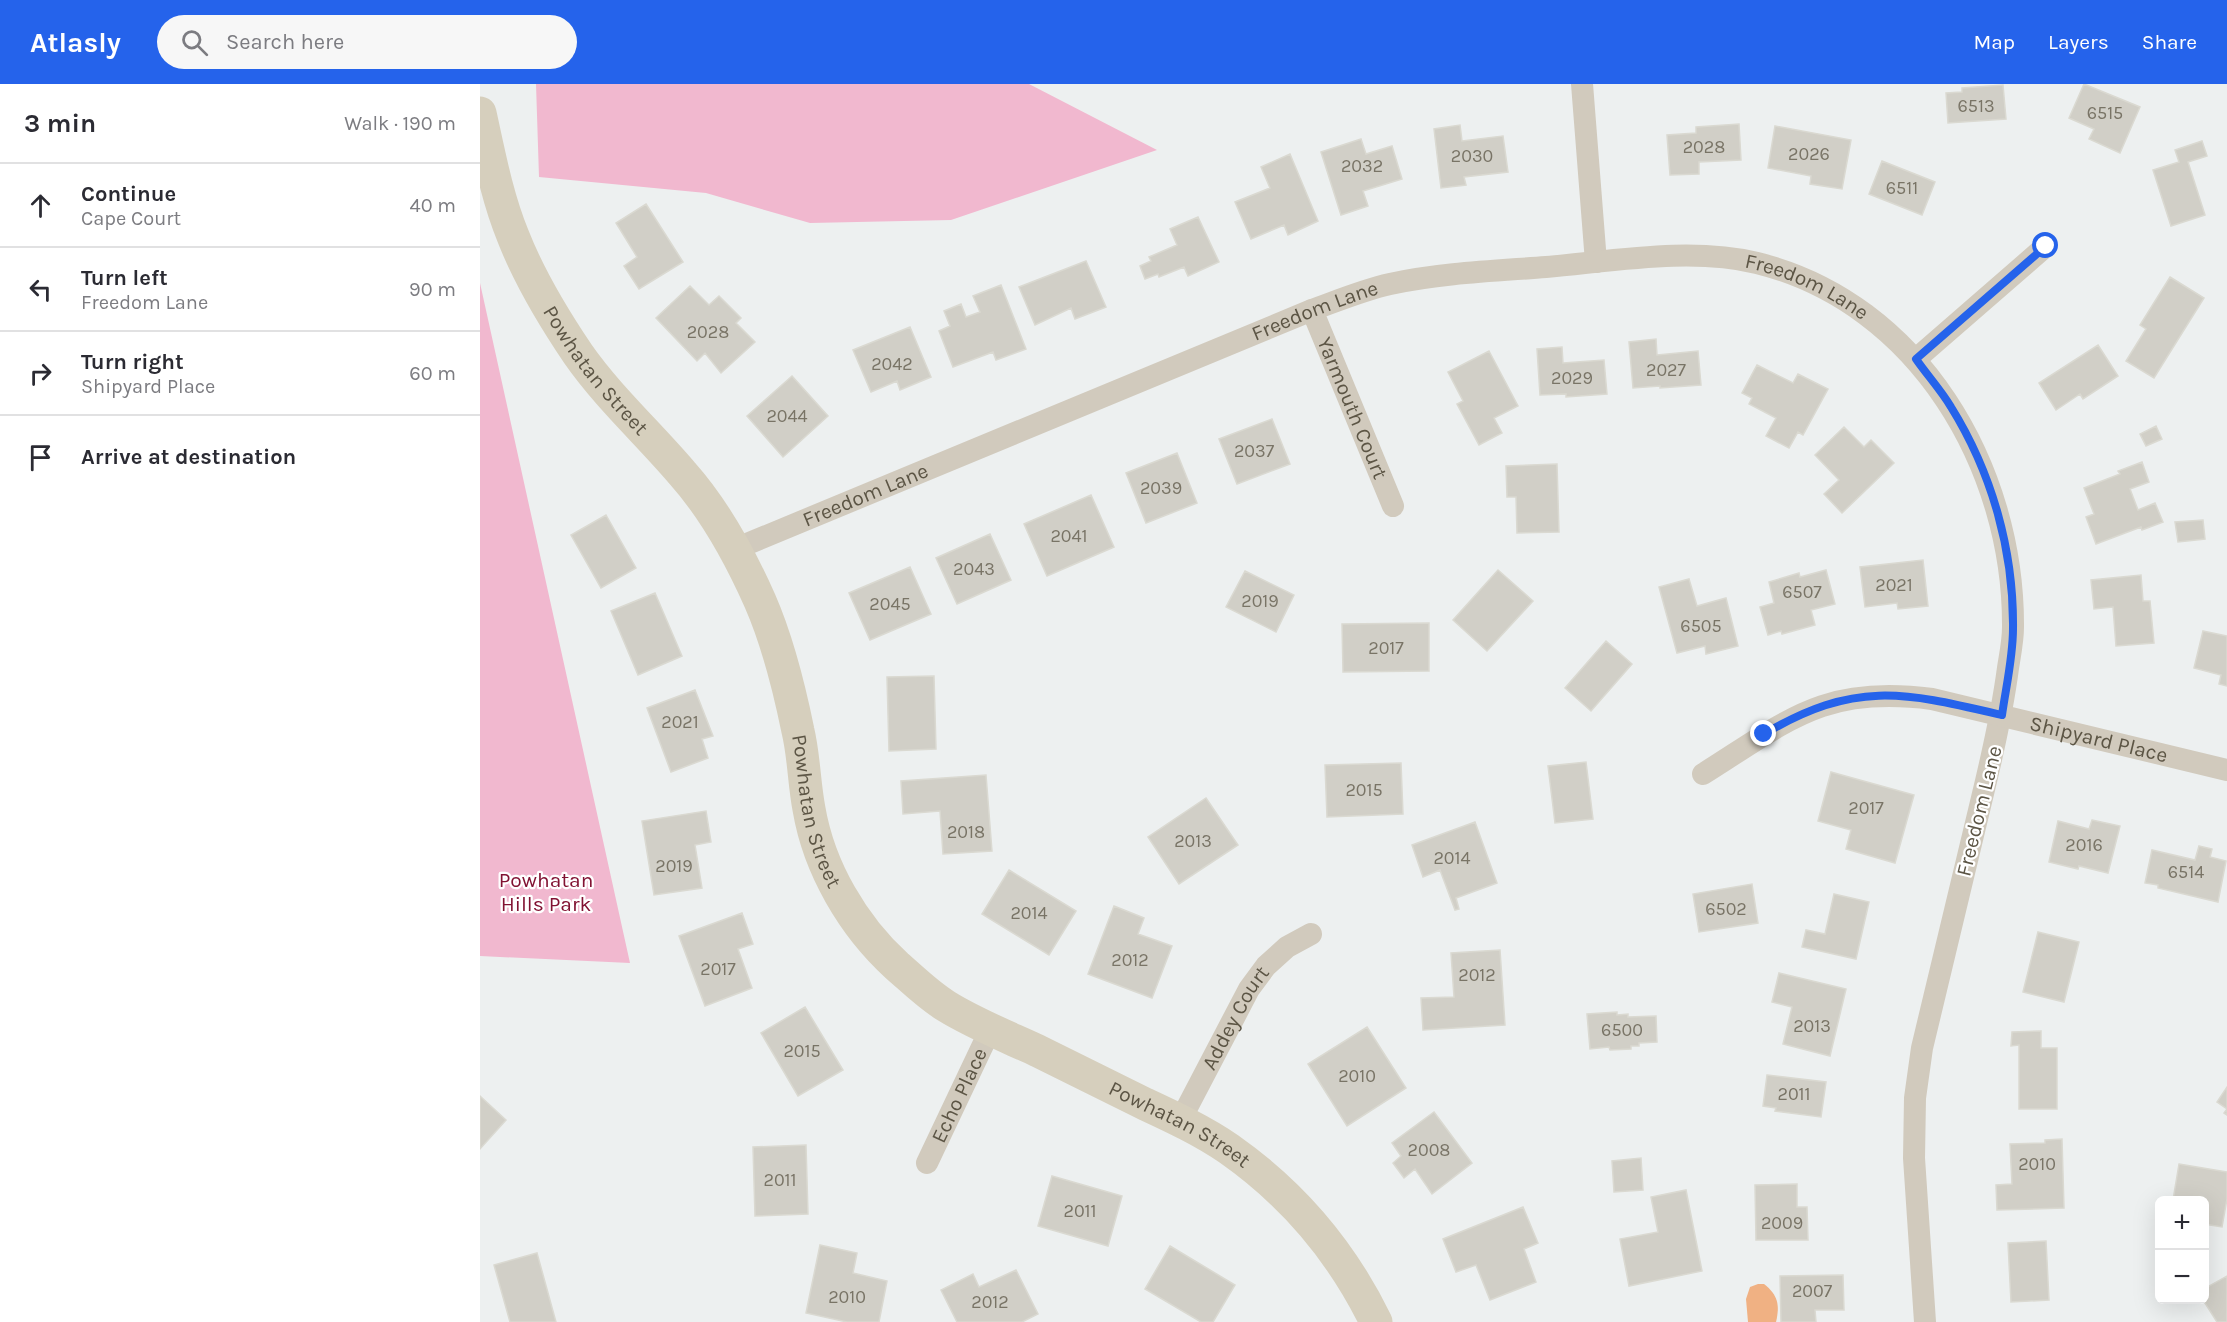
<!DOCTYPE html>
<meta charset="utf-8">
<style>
:root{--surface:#fff;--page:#f7f7f7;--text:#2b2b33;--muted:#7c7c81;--line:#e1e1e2;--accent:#2563eb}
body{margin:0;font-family:Karla,sans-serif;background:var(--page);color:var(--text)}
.controls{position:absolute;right:18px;bottom:18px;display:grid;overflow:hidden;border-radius:9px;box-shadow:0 6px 24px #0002}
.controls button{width:54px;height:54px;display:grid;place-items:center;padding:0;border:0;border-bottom:2px solid var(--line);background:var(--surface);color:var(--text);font:30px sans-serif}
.stop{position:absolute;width:18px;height:18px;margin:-14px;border:4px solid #2563eb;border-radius:50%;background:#fff}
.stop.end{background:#2563eb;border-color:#fff;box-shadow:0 2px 6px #0008}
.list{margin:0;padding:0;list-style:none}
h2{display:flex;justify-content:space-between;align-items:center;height:78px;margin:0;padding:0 24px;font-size:26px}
h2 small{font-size:20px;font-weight:400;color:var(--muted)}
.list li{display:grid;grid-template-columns:39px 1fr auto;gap:18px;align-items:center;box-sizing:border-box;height:84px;padding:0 24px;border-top:2px solid var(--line)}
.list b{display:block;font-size:22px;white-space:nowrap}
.list p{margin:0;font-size:20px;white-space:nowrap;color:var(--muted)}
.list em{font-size:20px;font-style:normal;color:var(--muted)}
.icon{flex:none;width:33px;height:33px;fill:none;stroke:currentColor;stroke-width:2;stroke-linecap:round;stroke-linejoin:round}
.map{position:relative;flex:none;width:1747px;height:1238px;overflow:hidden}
header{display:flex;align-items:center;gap:36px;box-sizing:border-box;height:84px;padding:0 30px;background:var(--accent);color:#fff}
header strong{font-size:28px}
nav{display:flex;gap:33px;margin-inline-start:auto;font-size:21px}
.search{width:420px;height:54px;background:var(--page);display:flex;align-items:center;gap:15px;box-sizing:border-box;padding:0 21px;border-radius:33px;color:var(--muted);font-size:22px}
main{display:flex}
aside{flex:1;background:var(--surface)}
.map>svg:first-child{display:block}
.green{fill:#f1b8cf}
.water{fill:#f0b183}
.building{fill:#d1cfc7;stroke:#dad9d1;stroke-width:1.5}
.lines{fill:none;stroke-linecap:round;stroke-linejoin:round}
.street{stroke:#d1cabd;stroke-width:22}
.secondary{stroke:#d6cfbd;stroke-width:33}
.route{stroke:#2563eb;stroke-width:8}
.labels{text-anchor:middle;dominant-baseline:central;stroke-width:4.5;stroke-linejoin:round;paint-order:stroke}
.number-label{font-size:18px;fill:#797466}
.street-label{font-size:21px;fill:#5c5545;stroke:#fff}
.park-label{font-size:21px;fill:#811232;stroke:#fff}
</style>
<header>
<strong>Atlasly</strong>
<div class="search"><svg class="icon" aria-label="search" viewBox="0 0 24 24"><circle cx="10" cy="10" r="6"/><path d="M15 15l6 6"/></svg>Search here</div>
<nav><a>Map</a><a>Layers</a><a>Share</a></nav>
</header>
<main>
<aside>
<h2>3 min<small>Walk · 190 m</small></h2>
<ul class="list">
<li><svg class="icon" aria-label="ahead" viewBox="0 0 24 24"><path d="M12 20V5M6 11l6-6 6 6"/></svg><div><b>Continue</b><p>Cape Court</p></div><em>40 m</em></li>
<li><svg class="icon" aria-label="left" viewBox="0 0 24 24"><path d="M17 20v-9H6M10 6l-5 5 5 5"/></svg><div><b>Turn left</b><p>Freedom Lane</p></div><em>90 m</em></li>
<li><svg class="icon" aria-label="right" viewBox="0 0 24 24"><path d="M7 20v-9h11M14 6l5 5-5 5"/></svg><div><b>Turn right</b><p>Shipyard Place</p></div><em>60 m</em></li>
<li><svg class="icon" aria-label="arrive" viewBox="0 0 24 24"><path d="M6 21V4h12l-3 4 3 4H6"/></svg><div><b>Arrive at destination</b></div></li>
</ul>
</aside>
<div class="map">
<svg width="1747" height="1238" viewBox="0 0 1747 1238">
<rect width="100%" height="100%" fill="#edf0f0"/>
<path class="green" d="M56,0h493l128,66 -206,70 -141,3 -104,-30 -167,-16z
M0,199l150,680 -150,-7z"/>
<path class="water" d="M1278,1200h6c14,11 16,21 12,38h-28l-2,-23 4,-12z"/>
<path class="building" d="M1604,0l56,23 -20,46 -31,-14 5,-10 -25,-11z
M1523,1l3,34 -58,4 -2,-30 16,-1v-4z
M1259,40l2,36 -42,2v12l-29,1 -3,-40 29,-2v-6z
M980,41l2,16 41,-5 5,36 -44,5 2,8 -25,3 -7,-59z
M1295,42l76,14 -9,49 -32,-5 1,-8 -43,-8z
M881,55l5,15 26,-8 10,33 -39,12 5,15 -27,9 -20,-63z
M1722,57l5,15 -19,6 17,53 -34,11 -18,-56 26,-8 -4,-12z
M810,70l28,67 -30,14 -4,-10 -33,14 -16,-37 35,-14 -9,-21z
M1402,77l53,21 -13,33 -53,-21z
M166,120l37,58 -44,27 -15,-23 13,-9 -21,-34z
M718,133l21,45 -31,14 -4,-9 -25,10 -1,-3 -13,5 -5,-13 11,-5 -2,-4 28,-12 -7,-16z
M606,177l20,46 -31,12 -4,-11 -36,17 -16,-38z
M1690,193l34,21 -50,80 -28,-17 20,-32 -6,-4z
M521,201l25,64 -30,11 -3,-8 -40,15 -14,-36 11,-5 -6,-15 17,-7 5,13 14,-5 -7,-16z
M210,202l19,19 10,-9 22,22 -5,5 19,19 -34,31 -16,-20 -8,8 -41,-43z
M430,243l21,50 -31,13 -3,-9 -26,11 -18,-42z
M1176,255l1,16 41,-4 3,34 -41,3v-2l-27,2 -4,-46z
M1618,261l20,31 -35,23 -3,-5 -24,16 -17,-27z
M1082,263l1,16 41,-3 3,34 -41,3v-3l-26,1 -3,-46z
M1009,267l29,55 -24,12 8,15 -23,12 -22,-41 6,-3 -15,-29z
M1277,281l36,18 5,-9 30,15 -25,46 -5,-3 -9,16 -23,-12 10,-18 -27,-14 3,-6 -10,-5z
M312,292l36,40 -45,41 -36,-41z
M792,335l18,45 -53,20 -18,-45z
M1676,342l6,13 -16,7 -6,-12z
M1364,343l20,20 7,-7 23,23 -52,50 -18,-19 15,-14 -24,-25z
M697,369l20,50 -51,20 -20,-50z
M1662,378l7,20 -19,7 8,21 17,-7 8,19 -21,8 -1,-3 -45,17 -10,-27 8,-3 -10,-26 36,-14 -2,-3z
M1077,380l2,68 -42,1 -1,-36h-9l-1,-31z
M611,411l23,52 -67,29 -23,-52z
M126,431l30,53 -35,20 -30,-53z
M1723,436l2,19 -27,3 -3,-20z
M510,450l21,46 -54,24 -21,-46z
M1443,476l5,46 -30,3 -1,-6 -32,4 -5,-40z
M430,483l21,47 -61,26 -21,-47z
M1018,486l35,31 -46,50 -34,-31z
M1346,486l9,34 -24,6 4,15 -33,9 -1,-3 -13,4 -8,-28 14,-4 -5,-21 30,-9 1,4z
M765,487l49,24 -18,37 -50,-25z
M1661,491l2,26h7l4,42 -38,3 -3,-39 -19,2 -3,-29z
M1209,495l8,27 29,-8 12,48 -32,8 -1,-8 -28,7 -18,-66z
M175,509l27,63 -44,19 -27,-64z
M949,539v48l-86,1 -1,-48z
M1723,547l24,5v50l-8,-2 2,-9 -27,-7z
M1126,557l26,23 -41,47 -26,-23z
M454,592l2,73 -47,2 -2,-74z
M215,606l18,46 -11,3 6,19 -37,14 -24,-64z
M1106,678l7,57 -38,4 -7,-57z
M921,679l2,51 -76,3 -2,-52z
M1351,688l83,23 -19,68 -49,-14 5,-19 -33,-9z
M506,691l6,76 -49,3 -3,-43 -37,3 -2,-33z
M726,714l32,47 -59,39 -31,-47z
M226,727l5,31 -16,3 7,43 -48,7 -12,-74z
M1612,736l28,6 -12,47 -29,-7 -1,3 -29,-7 9,-41 31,8z
M995,738l22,61 -41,15 3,11 -4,1 -15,-40 -17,7 -11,-32z
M1719,762l13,3 -2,8 16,4 -8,41 -60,-14v-3l-13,-2 7,-33 43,10z
M529,786l67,41 -27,44 -67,-41z
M1272,800l6,39 -59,9 -6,-38z
M1354,810l35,8 -13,57 -54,-12 4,-17 19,4z
M634,822l30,12 -6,16 34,12 -20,52 -64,-24z
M262,829l11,31 -15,5 14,39 -47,18 -26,-70z
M1558,848l41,10 -15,60 -41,-10z
M1020,866l5,75 -82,5 -2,-32 33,-1 -3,-44z
M1299,889l67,16 -16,67 -47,-12 9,-37 -20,-5z
M325,923l38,63 -45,26 -37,-63z
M1137,928v3l11,-1v3l28,-1 1,26 -18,1v3h-8v3l-21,1 -1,-3 -19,2 -3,-35z
M887,943l39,61 -59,38 -39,-62z
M1561,947v17h16v61h-38v-64l-8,1 1,-14z
M1287,991l59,7 -5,35 -46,-6 1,-3 -13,-2z
M1747,1003v28l-3,-2 3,-4 -10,-7z
M0,1012l26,24 -26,29z
M954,1028l38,51 -40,31 -17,-25 -11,9 -11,-15 8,-7 -9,-13z
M1582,1055l2,69 -67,2 -1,-25 16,-1 -2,-40 35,-1v-3z
M326,1061l2,69 -53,2 -2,-69z
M1161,1074l2,32 -29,2 -2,-31z
M1699,1080l48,8v27l-5,28 -18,-3v-24h-31z
M572,1092l70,20 -14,50 -70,-20z
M1317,1100v23h10l1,33h-52l-1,-55z
M1206,1106l16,81 -73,15 -9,-47 38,-7 -7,-35z
M1043,1123l15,36 -14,6 12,33 -46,18 -14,-35 -20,7 -13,-33z
M1566,1157l3,59 -38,2 -3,-59z
M340,1161l37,8 -4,20 34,8 -8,41h-32l-41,-9z
M690,1162l65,39 -22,37h-12l-56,-33z
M57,1169l19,69h-46l-16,-57z
M536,1186l22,44 -16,8h-65l-16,-32 32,-16 6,13z
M1363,1191l1,35h-29l1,12h-35l-1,-46z
M1747,1192v46h-10l-14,-22h1v-11z"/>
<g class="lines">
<g class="street">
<path d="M1102,0l14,178"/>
<path id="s1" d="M832,226l81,196"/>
<path d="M1436,275l130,-113"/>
<path id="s2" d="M255,465l577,-239c25,-9 51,-20 78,-26 51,-11 104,-13 156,-17 68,-6 145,-20 211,-4 162,40 257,205 256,364 0,14 -3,28 -5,41 -6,46 -16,89 -27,134 -20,82 -40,164 -59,246l-7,50 -1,60 11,164"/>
<path id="s3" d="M1223,690c86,-54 121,-89 229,-75l295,71"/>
<path id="s4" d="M700,1037l69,-132 17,-23 21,-19 24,-13"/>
<path id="s5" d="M447,1079l64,-135"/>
</g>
<path class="secondary" id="s6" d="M0,29c9,41 17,84 33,123 16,41 40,81 65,118 30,43 70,79 104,119 33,37 58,83 78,128 18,41 29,86 38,130 6,25 6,52 11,78 10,59 44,117 88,157 15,13 31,29 49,40 29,18 62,31 92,45 36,18 71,35 107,53 28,13 58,27 84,45 64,45 113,103 147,173"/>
</g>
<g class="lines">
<path class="route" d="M1284,650c92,-54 139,-42 238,-19 4,-28 11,-58 11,-86 1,-78 -21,-156 -62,-222 -10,-17 -24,-32 -35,-48l130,-113"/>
</g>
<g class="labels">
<g class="number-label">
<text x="1496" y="22">6513</text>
<text x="1625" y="29">6515</text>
<text x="1224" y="63">2028</text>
<text x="1329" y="70">2026</text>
<text x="992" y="72">2030</text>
<text x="882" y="82">2032</text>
<text x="1422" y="104">6511</text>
<text x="228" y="248">2028</text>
<text x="412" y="280">2042</text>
<text x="1186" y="286">2027</text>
<text x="1092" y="294">2029</text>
<text x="307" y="332">2044</text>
<text x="774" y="367">2037</text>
<text x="681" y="404">2039</text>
<text x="589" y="452">2041</text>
<text x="494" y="485">2043</text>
<text x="1414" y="501">2021</text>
<text x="1322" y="508">6507</text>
<text x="780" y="517">2019</text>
<text x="410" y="520">2045</text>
<text x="1221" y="542">6505</text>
<text x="906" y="564">2017</text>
<text x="200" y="638">2021</text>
<text x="884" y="706">2015</text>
<text x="1386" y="724">2017</text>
<text x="486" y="748">2018</text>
<text x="713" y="757">2013</text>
<text x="1604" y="761">2016</text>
<text x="972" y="774">2014</text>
<text x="194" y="782">2019</text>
<text x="1706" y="788">6514</text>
<text x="1246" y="825">6502</text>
<text x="549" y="829">2014</text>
<text x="650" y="876">2012</text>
<text x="238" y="885">2017</text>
<text x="997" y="891">2012</text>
<text x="1332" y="942">2013</text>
<text x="1142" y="946">6500</text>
<text x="322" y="967">2015</text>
<text x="877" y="992">2010</text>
<text x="1314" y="1010">2011</text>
<text x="949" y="1066">2008</text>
<text x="1557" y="1080">2010</text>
<text x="300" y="1096">2011</text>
<text x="600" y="1127">2011</text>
<text x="1302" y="1139">2009</text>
<text x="1332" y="1207">2007</text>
<text x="367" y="1213">2010</text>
<text x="510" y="1218">2012</text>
</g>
<g class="street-label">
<text stroke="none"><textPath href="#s2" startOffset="1131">Freedom Lane</textPath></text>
<text stroke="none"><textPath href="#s2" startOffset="627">Freedom Lane</textPath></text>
<text stroke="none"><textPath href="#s6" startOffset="286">Powhatan Street</textPath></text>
<text stroke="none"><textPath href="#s1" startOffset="106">Yarmouth Court</textPath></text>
<text stroke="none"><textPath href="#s2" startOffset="141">Freedom Lane</textPath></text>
<text stroke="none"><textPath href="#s3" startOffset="420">Shipyard Place</textPath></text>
<text stroke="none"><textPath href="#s6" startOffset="789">Powhatan Street</textPath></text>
<text transform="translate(1499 727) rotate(-76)">Freedom Lane</text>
<text stroke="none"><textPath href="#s4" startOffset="117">Addey Court</textPath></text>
<text stroke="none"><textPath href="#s5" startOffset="75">Echo Place</textPath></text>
<text stroke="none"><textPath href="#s6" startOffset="1294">Powhatan Street</textPath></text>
</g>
<g class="park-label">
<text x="66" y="796">Powhatan<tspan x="66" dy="24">Hills Park</tspan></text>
</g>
</g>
</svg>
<div class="controls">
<button>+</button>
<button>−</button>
</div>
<div class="stop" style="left:1566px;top:162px"></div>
<div class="stop end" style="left:1284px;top:650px"></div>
</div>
</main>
